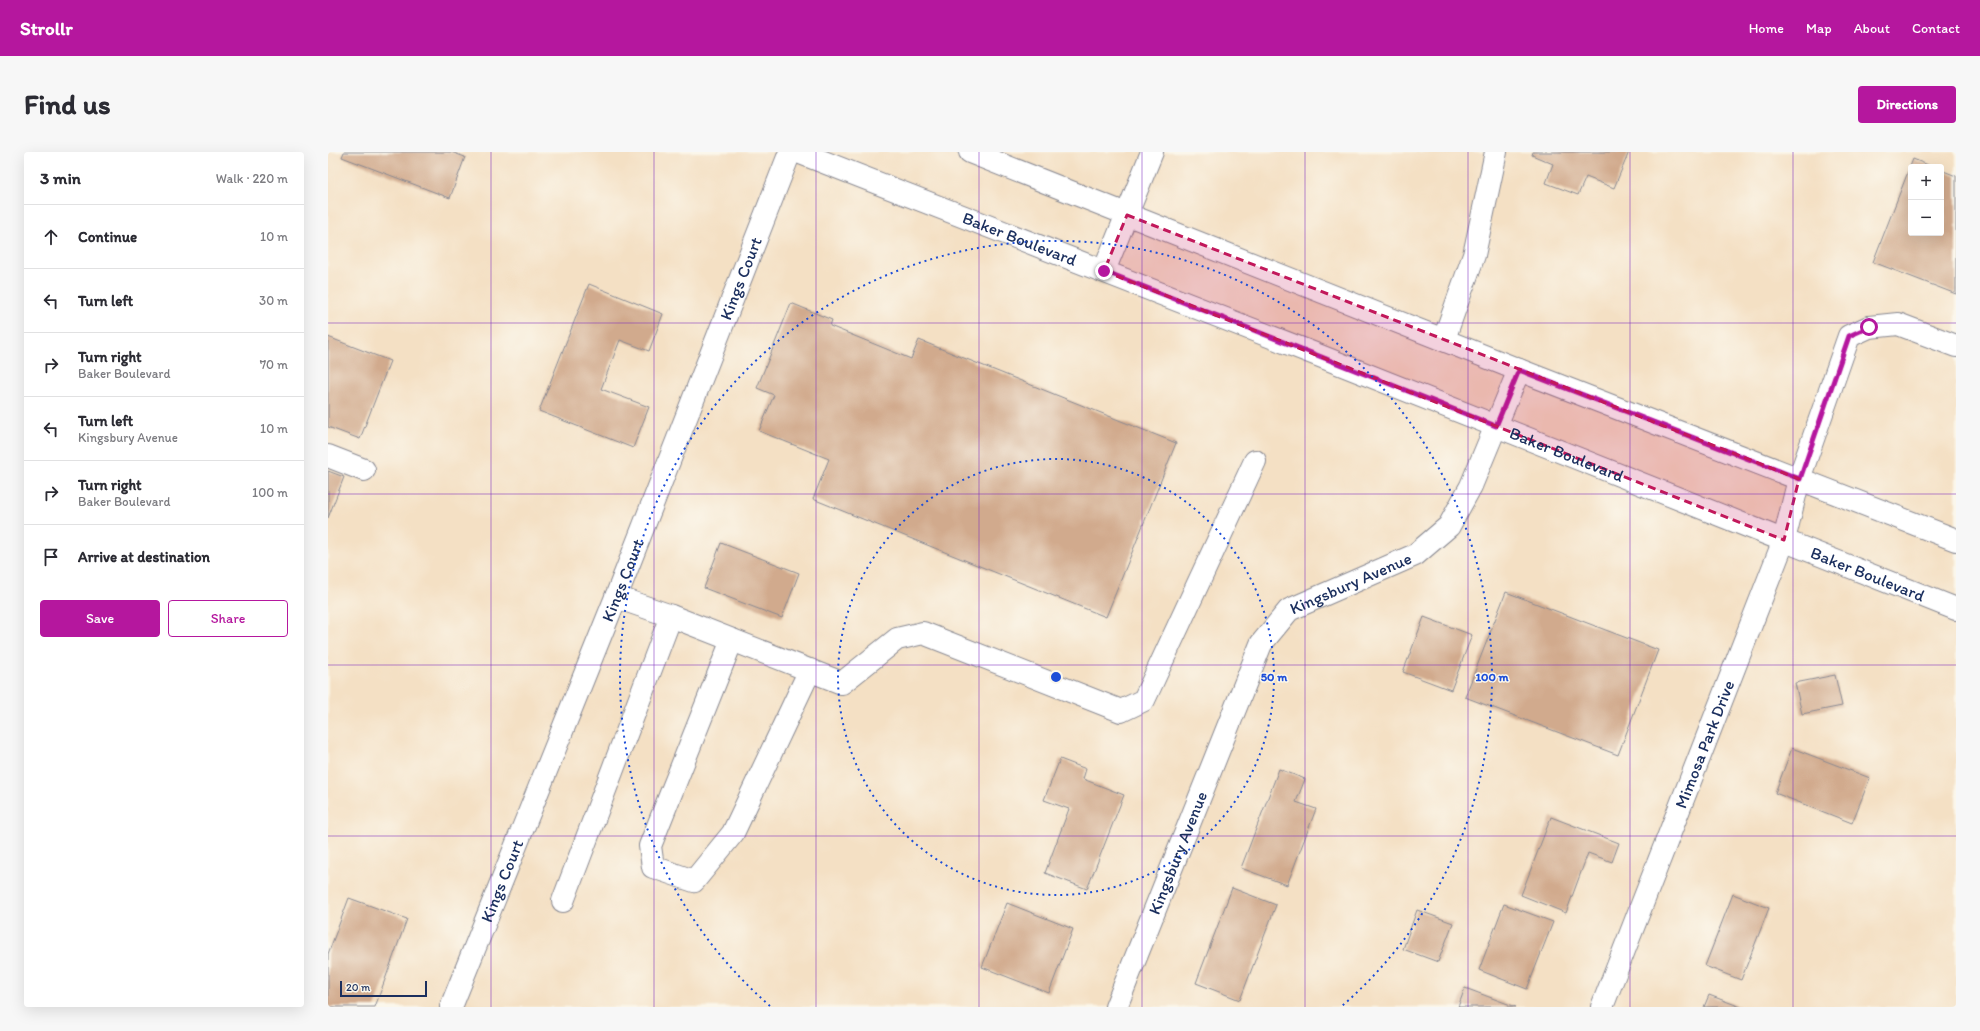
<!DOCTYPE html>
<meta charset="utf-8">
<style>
:root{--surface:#fff;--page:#f7f7f7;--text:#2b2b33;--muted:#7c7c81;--line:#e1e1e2;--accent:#b5179e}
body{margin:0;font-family:Itim,sans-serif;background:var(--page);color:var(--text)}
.controls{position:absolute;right:12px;top:12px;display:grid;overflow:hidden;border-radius:4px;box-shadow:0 4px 16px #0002}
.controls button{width:36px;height:36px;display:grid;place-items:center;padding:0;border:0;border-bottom:1px solid var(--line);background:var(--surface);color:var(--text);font:20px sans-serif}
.scale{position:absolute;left:12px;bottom:10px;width:87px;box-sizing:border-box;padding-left:4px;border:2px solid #1b2f5e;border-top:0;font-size:11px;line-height:14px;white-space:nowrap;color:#1b2f5e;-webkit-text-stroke:3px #fbf7ec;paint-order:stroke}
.stop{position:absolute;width:12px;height:12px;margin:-9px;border:3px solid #b5179e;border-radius:50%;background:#fff}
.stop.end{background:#b5179e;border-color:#fff;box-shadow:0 1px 4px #0008}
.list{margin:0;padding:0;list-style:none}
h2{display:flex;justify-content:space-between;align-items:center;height:52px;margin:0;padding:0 16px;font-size:17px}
h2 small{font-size:13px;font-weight:400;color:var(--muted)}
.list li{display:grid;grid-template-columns:26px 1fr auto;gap:12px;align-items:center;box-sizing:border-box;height:64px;padding:0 16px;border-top:1px solid var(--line)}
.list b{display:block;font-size:15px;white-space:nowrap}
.list p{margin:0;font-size:13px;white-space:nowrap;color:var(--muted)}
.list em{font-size:13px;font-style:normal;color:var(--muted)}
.actions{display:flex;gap:8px;padding:12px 16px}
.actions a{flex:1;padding:9px 0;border:1px solid var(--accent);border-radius:4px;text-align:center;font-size:14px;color:var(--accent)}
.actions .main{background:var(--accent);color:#fff}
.icon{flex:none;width:22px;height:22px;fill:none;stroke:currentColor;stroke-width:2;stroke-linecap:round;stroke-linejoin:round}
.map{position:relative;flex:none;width:1628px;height:855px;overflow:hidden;border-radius:4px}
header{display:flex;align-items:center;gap:24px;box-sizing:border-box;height:56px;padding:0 20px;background:var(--accent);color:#fff}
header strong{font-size:19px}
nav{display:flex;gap:22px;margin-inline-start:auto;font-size:14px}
.intro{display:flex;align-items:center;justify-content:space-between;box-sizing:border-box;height:96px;padding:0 24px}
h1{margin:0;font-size:28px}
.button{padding:10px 18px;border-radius:4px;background:var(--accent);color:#fff;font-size:14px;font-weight:700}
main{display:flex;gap:24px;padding:0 24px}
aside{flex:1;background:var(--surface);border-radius:4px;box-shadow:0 4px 16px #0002}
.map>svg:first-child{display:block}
.building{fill:#d1aa8d}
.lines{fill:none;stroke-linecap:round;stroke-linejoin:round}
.minor-casing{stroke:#888891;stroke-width:24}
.major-casing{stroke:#888891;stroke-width:24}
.minor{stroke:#fff;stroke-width:22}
.major{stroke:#fff;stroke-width:22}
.route{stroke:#b5179e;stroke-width:5}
.marked{fill:#c2185b;fill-opacity:0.2;stroke:#c2185b;stroke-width:3;stroke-dasharray:8 5;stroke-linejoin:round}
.grid{fill:none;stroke:#7b2cbf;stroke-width:1;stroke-opacity:0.55}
.ring{fill:none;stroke:#1d4ed8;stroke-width:2;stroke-dasharray:2 4}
.labels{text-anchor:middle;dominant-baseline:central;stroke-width:3;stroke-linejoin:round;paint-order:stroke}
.street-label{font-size:17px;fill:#1b2f5e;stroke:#fbf7ec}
.centre{fill:#1d4ed8;stroke:#fbf7ec;stroke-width:2}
.ring-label{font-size:12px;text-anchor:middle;font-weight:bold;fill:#1d4ed8;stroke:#fbf7ec;stroke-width:3;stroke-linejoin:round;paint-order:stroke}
</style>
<header>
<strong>Strollr</strong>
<nav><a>Home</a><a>Map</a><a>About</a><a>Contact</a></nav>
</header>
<div class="intro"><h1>Find us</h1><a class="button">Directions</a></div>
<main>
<aside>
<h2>3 min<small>Walk · 220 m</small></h2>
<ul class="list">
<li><svg class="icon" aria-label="ahead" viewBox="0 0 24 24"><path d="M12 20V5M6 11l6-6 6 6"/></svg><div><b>Continue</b></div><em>10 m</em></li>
<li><svg class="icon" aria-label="left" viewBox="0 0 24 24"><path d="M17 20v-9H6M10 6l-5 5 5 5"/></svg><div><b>Turn left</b></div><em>30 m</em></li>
<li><svg class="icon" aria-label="right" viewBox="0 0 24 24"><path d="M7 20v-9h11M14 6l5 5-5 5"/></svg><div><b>Turn right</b><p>Baker Boulevard</p></div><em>70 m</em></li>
<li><svg class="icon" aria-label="left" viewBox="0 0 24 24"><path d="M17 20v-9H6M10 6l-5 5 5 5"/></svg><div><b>Turn left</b><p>Kingsbury Avenue</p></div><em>10 m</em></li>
<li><svg class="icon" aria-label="right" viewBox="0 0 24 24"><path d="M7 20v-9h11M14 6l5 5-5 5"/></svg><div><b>Turn right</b><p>Baker Boulevard</p></div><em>100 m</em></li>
<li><svg class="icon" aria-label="arrive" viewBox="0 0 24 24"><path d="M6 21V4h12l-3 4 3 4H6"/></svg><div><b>Arrive at destination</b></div></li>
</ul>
<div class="actions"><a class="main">Save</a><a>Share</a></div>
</aside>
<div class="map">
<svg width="1628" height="855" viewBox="0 0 1628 855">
<rect width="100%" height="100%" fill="#fbf7ec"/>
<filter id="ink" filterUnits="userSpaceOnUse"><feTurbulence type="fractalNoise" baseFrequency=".025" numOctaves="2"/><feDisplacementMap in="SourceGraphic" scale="8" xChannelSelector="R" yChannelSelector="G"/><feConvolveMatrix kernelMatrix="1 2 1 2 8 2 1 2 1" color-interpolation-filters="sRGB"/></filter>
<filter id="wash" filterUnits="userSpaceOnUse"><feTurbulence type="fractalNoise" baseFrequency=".012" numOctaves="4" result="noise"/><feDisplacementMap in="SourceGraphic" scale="16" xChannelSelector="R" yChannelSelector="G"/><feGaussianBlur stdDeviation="0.9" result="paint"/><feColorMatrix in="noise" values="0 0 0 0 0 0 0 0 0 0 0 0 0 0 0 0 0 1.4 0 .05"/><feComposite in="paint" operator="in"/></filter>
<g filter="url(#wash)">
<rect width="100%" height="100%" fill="#f4e0c4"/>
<g id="blocks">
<path class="building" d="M16,0h107l14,5 -15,41 -108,-41z
M1205,0h96l-15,36 -28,-11 -8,18 -32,-12 7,-19 -21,-9z
M1585,7l20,8h-22v66h30v-63l15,6v118l-83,-32z
M261,132l74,30 -14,37 -29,-11 -19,49 48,18 -16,41 -94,-37z
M463,151l41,17 -2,6 81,33 8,-19 257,103 -70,174 -293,-118 16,-40 -70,-28 15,-36 -17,-7z
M0,185l62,24 -30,78 -32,-12z
M0,319l16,6 -16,41z
M393,391l78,30 -17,45 -78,-30z
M1178,440l152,58 -40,105 -153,-58z
M1096,465l48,18 -21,55 -48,-18z
M1507,523l7,31 -40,8 -7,-31z
M1464,596l78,30 -18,45 -77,-30z
M732,607l26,10 -3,10 41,16 -37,94 -42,-16 24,-64 -25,-9z
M951,617l26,10 -9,23 20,7 -29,76 -46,-17z
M1223,665l68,26 -7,19 -24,-9 -22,60 -45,-18z
M904,736l44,17 -36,95 -44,-17z
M1405,742l36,14 -28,72 -36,-14z
M21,746l58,21 -32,88h-47v-53z
M679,751l66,26 -24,64 -67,-26z
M1176,752l49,18 -26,67 -48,-19z
M1089,758l36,13 -15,39 -35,-13z
M1137,836l51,19h-58z
M1381,843l32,12h-37z"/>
</g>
</g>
<g filter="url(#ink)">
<use href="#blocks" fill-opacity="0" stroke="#888891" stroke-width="1"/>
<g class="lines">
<defs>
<g id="minor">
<path d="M776,119l48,-119"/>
<path d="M1116,187l30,-84 22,-103"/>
<path d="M0,304l36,14"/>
<path d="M288,445l55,19 171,67 55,-44 26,-6 198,78 23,-11 111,-239"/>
<path d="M404,488l-82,206 3,21 41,14 39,-48 77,-163"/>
<path d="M235,749l108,-285"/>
<path id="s1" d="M123,855l165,-410 174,-445"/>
<path id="s2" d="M788,855l145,-363 28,-34 126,-55 34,-29 22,-40 48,-116"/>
<path id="s3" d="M1274,855l182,-467 15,-61 50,-143 20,-9 29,-3 58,22"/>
</g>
<g id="major">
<path id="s4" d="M470,0l517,202 641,255"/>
<path d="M642,0l549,218 437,170"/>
</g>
</defs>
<use href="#minor" class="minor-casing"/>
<use href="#major" class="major-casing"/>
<use href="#minor" class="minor"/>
<use href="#major" class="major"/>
</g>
</g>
<g class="lines" filter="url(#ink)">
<path class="route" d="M776,119l392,155 23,-56 281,109 49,-143 20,-9"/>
</g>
<path class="marked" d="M799,63l672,264 -15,61 -680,-269z"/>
<path class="grid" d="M163,0v855M326,0v855M488,0v855M651,0v855M814,0v855M977,0v855M1140,0v855M1302,0v855M1465,0v855M0,171h1628M0,342h1628M0,513h1628M0,684h1628"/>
<g class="ring">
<circle cx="728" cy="525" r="218"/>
<path d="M442 854A436 436 0 1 1 1014 854"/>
</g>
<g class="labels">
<g class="street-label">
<text stroke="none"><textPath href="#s4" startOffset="238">Baker Boulevard</textPath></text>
<text stroke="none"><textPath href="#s1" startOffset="784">Kings Court</textPath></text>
<text stroke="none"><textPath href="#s4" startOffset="826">Baker Boulevard</textPath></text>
<text stroke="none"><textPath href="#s4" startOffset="1150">Baker Boulevard</textPath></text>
<text stroke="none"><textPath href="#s1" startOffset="460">Kings Court</textPath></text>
<text stroke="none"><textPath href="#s2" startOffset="502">Kingsbury Avenue</textPath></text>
<text stroke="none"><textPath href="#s3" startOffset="282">Mimosa Park Drive</textPath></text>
<text stroke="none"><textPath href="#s2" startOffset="166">Kingsbury Avenue</textPath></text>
<text stroke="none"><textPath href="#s1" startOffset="136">Kings Court</textPath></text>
</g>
</g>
<circle cx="728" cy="525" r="6" class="centre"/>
<g class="ring-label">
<text x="946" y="529">50 m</text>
<text x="1164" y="529">100 m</text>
</g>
</svg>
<div class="controls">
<button>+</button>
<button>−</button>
</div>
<div class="scale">20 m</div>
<div class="stop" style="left:1541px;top:175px"></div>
<div class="stop end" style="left:776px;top:119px"></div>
</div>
</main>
